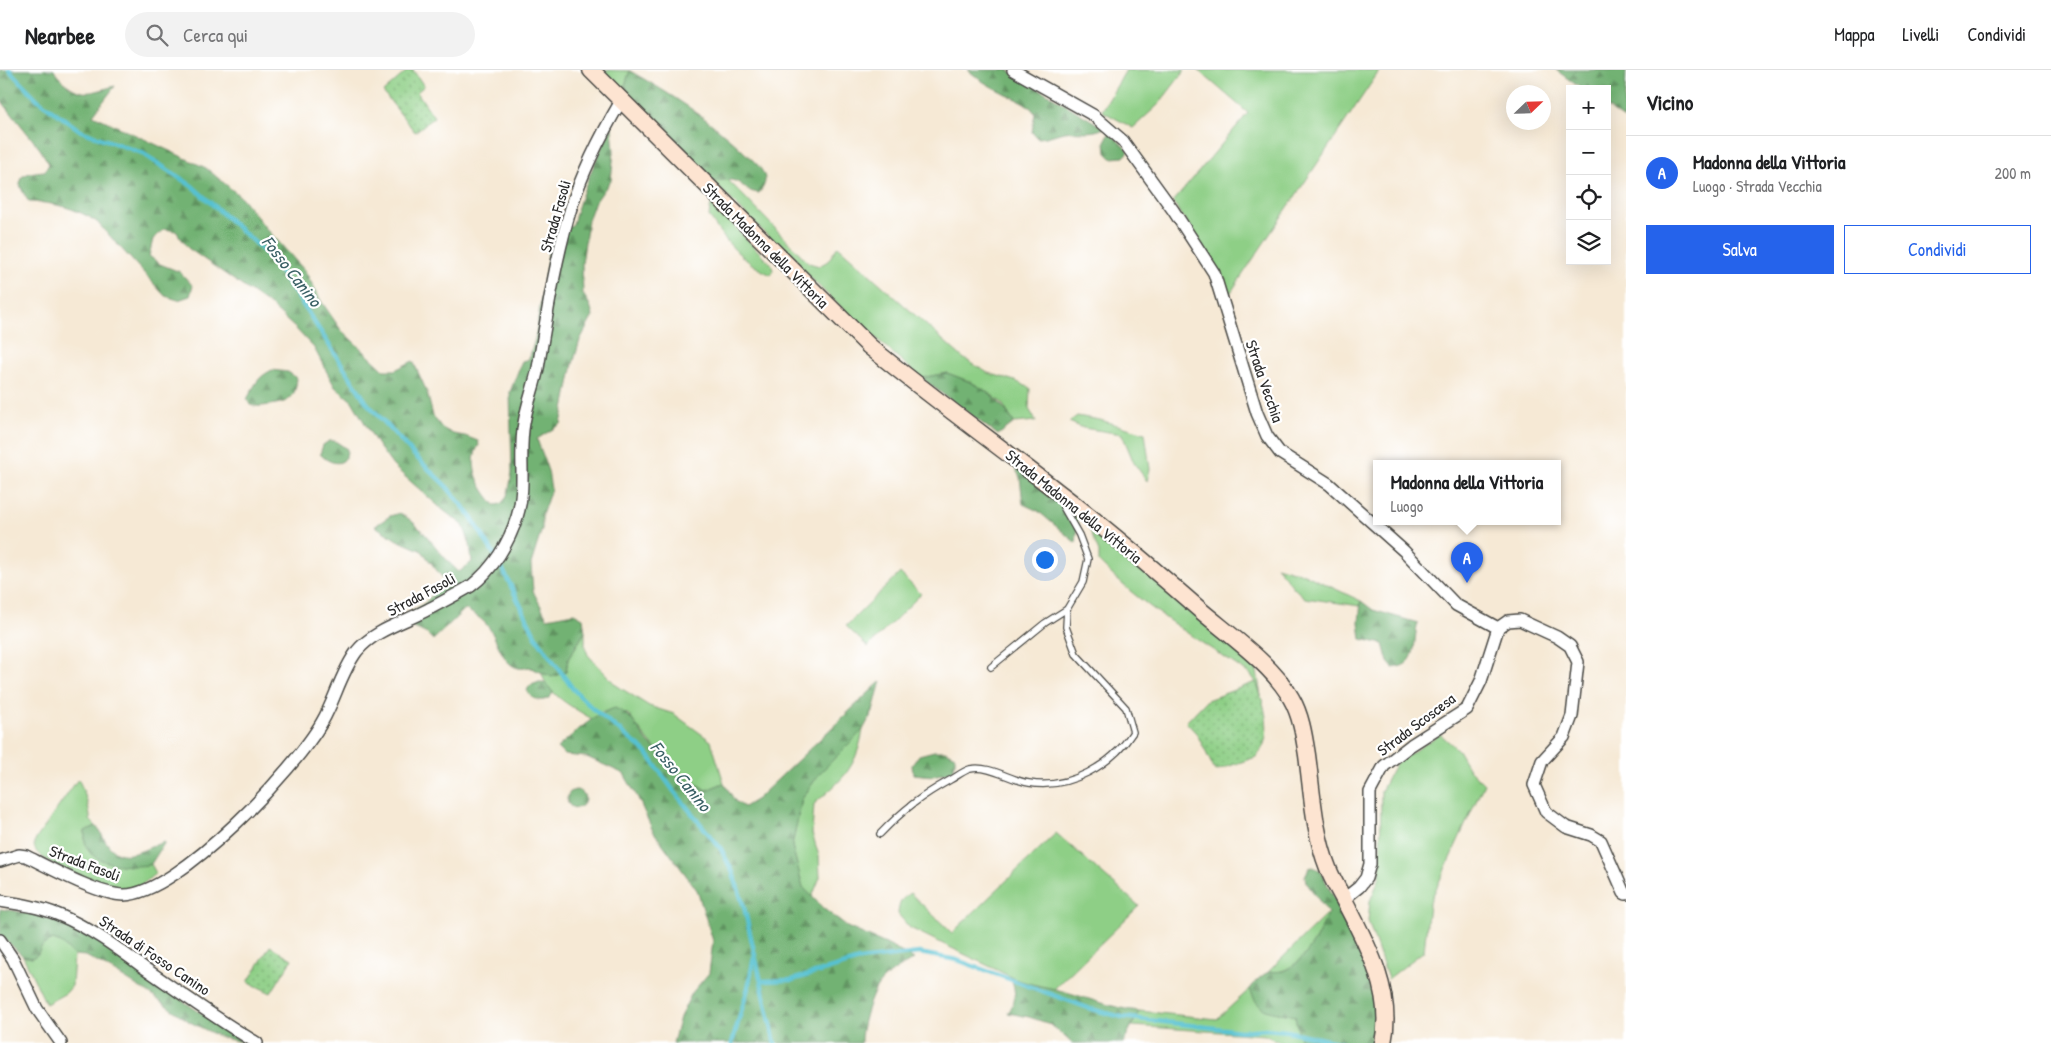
<!DOCTYPE html>
<html lang="it">
<meta charset="utf-8">
<style>
:root{--surface:#fff;--page:#f2f2f2;--text:#202124;--muted:#757577;--line:#e0e0e0;--accent:#2563eb}
body{margin:0;font-family:"Patrick Hand",sans-serif;background:var(--page);color:var(--text)}
.controls{position:absolute;right:15px;top:15px;display:grid;overflow:hidden;border-radius:0px;box-shadow:0 5px 20px #0002}
.controls button{width:45px;height:45px;display:grid;place-items:center;padding:0;border:0;border-bottom:1px solid var(--line);background:var(--surface);color:var(--text);font:25px sans-serif}
.compass{position:absolute;left:1506px;top:15px;width:45px;height:45px;border-radius:50%;background:var(--surface);box-shadow:0 5px 20px #0002;rotate:67deg}
.you{position:absolute;left:1044px;top:489px;width:18px;height:18px;margin:-12px;border:4px solid #fff;border-radius:50%;background:#1a73e8;box-shadow:0 0 0 8px #1a73e833}
.badge{display:grid;place-items:center;width:32px;height:32px;border-radius:50%;background:var(--accent);color:#fff;font-size:16px;font-weight:700}
.pin{position:absolute;translate:-50% -41px;filter:drop-shadow(0 1px 2px #0008)}
.pin::after{content:'';position:absolute;top:26px;width:18px;height:15px;background:inherit;clip-path:polygon(0 0,100% 0,50% 100%)}
.popup{position:absolute;left:1373px;top:390px;width:188px;height:65px;box-sizing:border-box;display:grid;place-content:center;border-radius:0px;background:var(--surface);filter:drop-shadow(0 1px 4px #0005);font-size:16px;white-space:nowrap;color:var(--muted)}
.popup b{font-size:19px;color:var(--text)}
.popup::after{content:'';position:absolute;left:50%;top:100%;margin-left:-10px;border:10px solid transparent;border-top-color:var(--surface)}
.list{margin:0;padding:0;list-style:none}
h2{display:flex;justify-content:space-between;align-items:center;height:65px;margin:0;padding:0 20px;font-size:21px}
h2 small{font-size:16px;font-weight:400;color:var(--muted)}
.list li{display:grid;grid-template-columns:32px 1fr auto;gap:15px;align-items:center;box-sizing:border-box;height:75px;padding:0 20px;border-top:1px solid var(--line)}
.list b{display:block;font-size:19px;white-space:nowrap}
.list p{margin:0;font-size:16px;white-space:nowrap;color:var(--muted)}
.list em{font-size:16px;font-style:normal;color:var(--muted)}
.actions{display:flex;gap:10px;padding:15px 20px}
.actions a{flex:1;padding:11px 0;border:1px solid var(--accent);border-radius:0px;text-align:center;font-size:18px;color:var(--accent)}
.actions .main{background:var(--accent);color:#fff}
.icon{flex:none;width:28px;height:28px;fill:none;stroke:currentColor;stroke-width:2;stroke-linecap:round;stroke-linejoin:round}
.map{position:relative;flex:none;width:1626px;height:973px;overflow:hidden}
header{display:flex;align-items:center;gap:30px;box-sizing:border-box;height:70px;padding:0 25px;background:var(--surface);border-bottom:1px solid var(--line)}
header strong{font-size:24px}
nav{display:flex;gap:28px;margin-inline-start:auto;font-size:18px}
.search{width:350px;height:45px;background:var(--page);display:flex;align-items:center;gap:12px;box-sizing:border-box;padding:0 18px;border-radius:28px;color:var(--muted);font-size:19px}
main{display:flex}
aside{flex:1;background:var(--surface)}
.map>svg:first-child{display:block}
.grass{fill:#8ecf86;stroke:#5c7d58}
.forest{fill:url(#forest-firs);stroke:#4e6e4f}
.park{fill:url(#park-dots);stroke:#5c7d58}
.lines{fill:none;stroke-linecap:round;stroke-linejoin:round}
.stream{stroke:#56c1d1;stroke-width:4.5}
.lane-casing{stroke:#494844;stroke-width:8}
.street-casing{stroke:#494844;stroke-width:14}
.secondary-casing{stroke:#494844;stroke-width:19}
.lane{stroke:#fff;stroke-width:5.5}
.street{stroke:#fff;stroke-width:11}
.secondary{stroke:#fde4d1;stroke-width:16}
.labels{text-anchor:middle;dominant-baseline:central;stroke-width:4.5;stroke-linejoin:round;paint-order:stroke}
.street-label{font-size:16px;fill:#2b2b2b;stroke:#fff}
.water-label{font-size:18px;font-style:italic;fill:#3a6065;stroke:#fff}
</style>
<header>
<strong>Nearbee</strong>
<div class="search"><svg class="icon" aria-label="search" viewBox="0 0 24 24"><circle cx="10" cy="10" r="6"/><path d="M15 15l6 6"/></svg>Cerca qui</div>
<nav><a>Mappa</a><a>Livelli</a><a>Condividi</a></nav>
</header>
<main>
<div class="map">
<svg width="1626" height="973" viewBox="0 0 1626 973">
<defs>
<pattern id="forest-firs" width="22" height="20" patternUnits="userSpaceOnUse" patternTransform="scale(1.25)"><rect width="22" height="20" fill="#72b273"/><path d="M5 1l3.5 6h-7zM16 11l3.5 6h-7z" fill="#5e915f"/></pattern>
<pattern id="park-dots" width="8" height="8" patternUnits="userSpaceOnUse" patternTransform="scale(1.25)"><rect width="8" height="8" fill="#8ecf86"/><path d="M2 2h.1M6 6h.1" fill="none" stroke="#74a86e" stroke-width="1.8" stroke-linecap="round"/></pattern>
</defs>
<rect width="100%" height="100%" fill="#fff"/>
<filter id="ink" filterUnits="userSpaceOnUse"><feTurbulence type="fractalNoise" baseFrequency=".02" numOctaves="2"/><feDisplacementMap in="SourceGraphic" scale="10" xChannelSelector="R" yChannelSelector="G"/><feConvolveMatrix kernelMatrix="1 2 1 2 8 2 1 2 1" color-interpolation-filters="sRGB"/></filter>
<filter id="wash" filterUnits="userSpaceOnUse"><feTurbulence type="fractalNoise" baseFrequency=".0096" numOctaves="4" result="noise"/><feDisplacementMap in="SourceGraphic" scale="20" xChannelSelector="R" yChannelSelector="G"/><feGaussianBlur stdDeviation="1.12" result="paint"/><feColorMatrix in="noise" values="0 0 0 0 0 0 0 0 0 0 0 0 0 0 0 0 0 1.4 0 .05"/><feComposite in="paint" operator="in"/></filter>
<g filter="url(#wash)">
<rect width="100%" height="100%" fill="#f6e9d5"/>
<path class="grass" d="M599,0l31,1 -5,14 -1,11z
M1126,0h59l-27,35 -25,23 -31,-17z
M1198,0h182l-151,225 -14,-30 -42,-63 75,-89z
M727,109l82,84 10,3 9,-5 10,-15 125,112 25,15 27,8 15,7 -1,21 7,12 -22,2 -12,-20 -13,-10 -18,-11 -24,-9 -26,5 -89,-79 -119,-117z
M711,133l60,61 2,6 -2,5c-27,-12 -47,-34 -62,-59z
M1077,346l23,4 45,13 5,36 -3,12 -13,-18 -12,-29 -39,-6 -14,-6z
M1086,451l32,30 135,110 4,10 4,25 -5,-14 -5,-7c-52,-35 -109,-68 -152,-113v-10z
M1276,496l28,8 57,27 -1,5 -55,-8 -10,-9z
M900,503l21,21 -53,53 -22,-21z
M585,562v15l3,8 28,30 33,21 25,8 37,27 13,42 -18,7c-32,-19 -57,-46 -78,-76l-25,-3 -11,8c-18,-11 -46,-25 -50,-46l5,2 19,-3 2,-13z
M863,660c-7,39 -20,49 -49,74l-2,29 7,23 1,21 -8,20 -9,-10 -11,-41 10,-47 17,-25z
M1440,664l18,16 11,19 15,15 -55,120 -5,47 -36,28 -20,-58 2,-20 10,-24 1,-86 15,-28z
M78,709c5,8 13,32 12,41l6,6 -11,5v11l61,24 5,-2 5,9c-9,7 -18,17 -30,19 -15,2 -75,-26 -86,-37 -5,-4 -6,-7 -6,-13z
M1056,763l83,73 -85,83 -28,-5 -116,-56 -12,-14c1,-11 3,-15 12,-21l42,40z
M1328,843c-9,22 -21,49 -46,58 -4,1 -11,1 -15,2z
M53,870l8,3 13,12 -2,31 -6,7 -20,11 -23,-48 9,2 6,-4c2,-8 7,-11 15,-14z
M1250,919c10,26 21,21 45,27l5,23 6,4h-24l-18,-8 -132,-9 7,-15 78,8z"/>
<path class="forest" d="M0,0h54c2,5 6,8 10,12 19,17 30,9 51,4l-22,29 113,53 36,30 23,29 40,44 16,30 20,29 43,40h11l18,-9 14,31 6,24 9,12 11,6 12,2 13,5 1,4c-13,20 2,44 16,60 14,0 15,-22 17,-33l-2,-80 12,-31 7,-2 6,-20 14,-92 11,-26 9,6 4,-3c9,-34 23,-66 39,-97l2,25 -3,28 -17,24 -6,16 -6,44 1,30 7,11 3,11 -13,24 -7,24 -12,60 -24,15 11,32 3,18 -9,26v14l-11,35 2,27 14,27 27,-5 9,5 2,14 -17,27 -2,13 -14,5 -23,-10c-27,9 -30,-31 -44,-44 -5,-6 -14,-10 -20,-14l-32,31 -6,-6 -29,-14 27,-17 20,-22 -23,-30 -25,-11 -22,-14 15,-10 10,-3c25,14 38,41 59,59l13,-10 -2,-18 -7,-19 -20,-15 -50,-44 -16,-22 -25,-43 -17,-14 -21,-39 -18,-19 -25,-23 -83,-58 -12,-17 -11,-2 -12,10 -4,17 11,8 20,8 13,14 -3,10 -12,4 -13,-4 -68,-74c-20,-14 -45,-20 -68,-20 -16,-24 -11,-29 16,-31l4,-7 -9,-15 -40,-50z
M968,0h40l96,58c-14,7 -25,2 -40,4 -9,2 -17,6 -27,6l-5,-6 3,-19c-8,-12 -21,-14 -33,-21 -13,-6 -24,-13 -34,-22z
M1556,0h70l-2,49 -17,-12v-18h-25z
M630,1c41,23 80,48 114,81 7,7 17,14 20,23 3,7 -1,13 -5,18 -21,-2 -14,-19 -46,-11l-89,-86 1,-11z
M1110,62l19,20 -5,5 -13,1 -5,-5 -1,-12z
M272,300l16,2 9,6c-2,21 -7,24 -27,27 -7,1 -13,2 -20,0l-3,-6c9,-15 9,-21 25,-29z
M947,303c33,12 48,19 67,50l-16,12 -77,-57z
M329,371h6l12,8c0,20 -18,15 -27,5l3,-9z
M1012,393l61,48 5,11 -2,21 -38,-32 -15,-7 -3,-27z
M1361,531l12,9 45,13c-6,20 2,42 -25,45l-5,-6 -5,-18 -22,-5 -2,-17z
M881,611l-8,30 -10,19 -44,44 -17,25 -10,47 11,41 20,21 24,19 39,17 28,15c-12,7 -29,16 -37,28 -8,12 -17,43 -16,56h-188l7,-26 12,-24 17,-20 4,-32 -16,-51 -44,-59 -15,-33 -14,-24 -37,-17 -23,-2 -7,-7c18,-15 35,-33 58,-40 20,9 20,19 34,35 17,18 36,35 57,47l18,-7 11,18 9,6 13,-8z
M539,612h5l9,10c-4,12 -21,10 -26,-1l2,-5z
M934,681h11l10,5v8l-2,7 -20,5 -20,-2 -1,-9 7,-10z
M567 729a9 9 0 1 1 18 0a9 9 0 1 1-18 0Z
M96,756c5,6 8,14 13,20 16,19 38,0 56,-4l-14,22c-15,5 -54,1 -63,-14 -4,-6 -3,-13 -3,-19z
M1313,797l7,3 17,33 21,43 15,39 6,22v19l-3,17h-70l-6,-4 -5,-23c-25,-6 -35,0 -45,-27 4,-5 11,-14 17,-16 5,-2 11,-1 16,-2 24,-10 36,-36 45,-58l-22,-31 -1,-6 4,-8z
M0,839c72,7 110,39 166,80 26,18 52,36 79,54l-25,-6 -30,-15 -43,-30 -34,-21 -27,-15 -12,-1 -13,-12 -8,-3c-8,3 -13,6 -15,14l-6,4 -9,-2 -23,-21z
M1010,907c18,7 27,8 45,12 29,7 55,19 84,22l-16,32h-51l-22,-19 -21,-7 -21,-4c9,-13 8,-22 2,-36z"/>
<path class="park" d="M408,0h5l11,16 -7,6 17,25 -19,15 -32,-40z
M1256,612c7,18 15,43 8,62 -1,4 -5,9 -8,13l-41,14 -18,-37 -11,-12 21,-22z
M270,876l22,13 -21,34 -23,-11z"/>
<g class="lines">
<path class="stream" d="M9,0l29,30 43,31 61,22 50,33 73,66 27,36 75,115 47,52 33,32 23,28 24,39
M499,492l37,75 37,52 19,19 54,44 27,38 48,59 12,24 11,34 31,136
M761,911l31,-1 67,-20 60,-7 38,7 134,49 31,8 119,14 25,-2 21,2 54,12
M732,973l16,-55 6,-31"/>
</g>
</g>
<g filter="url(#ink)">
<g class="lines">
<defs>
<path id="lane" d="M991,597l54,-44 22,-14 16,-27 5,-23 -9,-24 -16,-28 -1,-7
M880,764c23,-24 41,-38 70,-54 6,-3 13,-9 20,-11 21,-4 39,11 59,14 40,7 83,-18 104,-51l-7,-24 -50,-54 -10,-27 1,-18"/>
<path id="street" d="M1013,0l80,45 30,26 50,69 41,63 43,140 10,23 13,17 49,31 75,67 52,54 42,23 10,-7 12,-1 37,17 13,9 8,16 -6,54 -8,21 -22,24 -8,24 12,27 20,15 25,8 10,6 23,52 2,1
M0,791l19,-6 7,1c24,12 73,39 98,39 55,-1 172,-127 198,-173 13,-22 19,-50 35,-71 16,-20 45,-28 68,-40 15,-8 31,-16 46,-25 22,-17 38,-43 46,-69 10,-32 1,-62 7,-94 3,-19 10,-36 14,-55 9,-53 17,-108 33,-160 12,-38 30,-73 50,-107
M1344,829l15,-12 7,-9 4,-14v-72l14,-26 27,-21 56,-36 14,-28 17,-53
M0,831c20,3 40,6 59,14 31,13 57,32 84,52 38,26 75,53 114,76
M0,870l13,19 24,50 24,34"/>
<path id="secondary" d="M591,0l278,276c62,51 126,97 189,146 49,37 95,77 141,117 29,25 74,56 92,89 10,17 13,38 16,57 5,37 7,78 21,113 4,11 10,21 16,32 23,44 50,93 39,143"/>
</defs>
<use href="#lane" class="lane-casing"/>
<use href="#street" class="street-casing"/>
<use href="#secondary" class="secondary-casing"/>
<use href="#lane" class="lane"/>
<use href="#street" class="street"/>
<use href="#secondary" class="secondary"/>
</g>
</g>
<g class="labels">
<g class="street-label">
<text transform="translate(555 146) rotate(-74)">Strada Fasoli</text>
<text transform="translate(766 175) rotate(45)">Strada Madonna della Vittoria</text>
<text transform="translate(1265 311) rotate(71)">Strada Vecchia</text>
<text transform="translate(1074 436) rotate(39)">Strada Madonna della Vittoria</text>
<text transform="translate(421 524) rotate(-28)">Strada Fasoli</text>
<text transform="translate(1416 654) rotate(-37)">Strada Scoscesa</text>
<text transform="translate(85 793) rotate(21)">Strada Fasoli</text>
<text transform="translate(155 885) rotate(34)">Strada di Fosso Canino</text>
</g>
<g class="water-label">
<text transform="translate(292 201) rotate(52)">Fosso Canino</text>
<text transform="translate(681 706) rotate(51)">Fosso Canino</text>
</g>
</g>
</svg>
<div class="controls">
<button>+</button>
<button>−</button>
<button><svg class="icon" aria-label="locate" viewBox="0 0 24 24"><circle cx="12" cy="12" r="6"/><path d="M12 2v4M12 18v4M2 12h4M18 12h4"/></svg></button>
<button><svg class="icon" aria-label="layers" viewBox="0 0 24 24"><path d="M12 4l9 5-9 5-9-5zM3 14l9 5 9-5"/></svg></button>
</div>
<svg class="compass" viewBox="-18 -18 36 36"><path d="M0-13l5 13h-10z" fill="#e53935"/><path d="M0 13l5-13h-10z" fill="#757577"/></svg>
<div class="you"></div>
<div class="pin badge" style="left:1467px;top:513px">A</div>
<div class="popup"><b>Madonna della Vittoria</b>Luogo</div>
</div>
<aside>
<h2>Vicino<small></small></h2>
<ul class="list">
<li><span class="badge">A</span><div><b>Madonna della Vittoria</b><p>Luogo · Strada Vecchia</p></div><em>200 m</em></li>
</ul>
<div class="actions"><a class="main">Salva</a><a>Condividi</a></div>
</aside>
</main>
